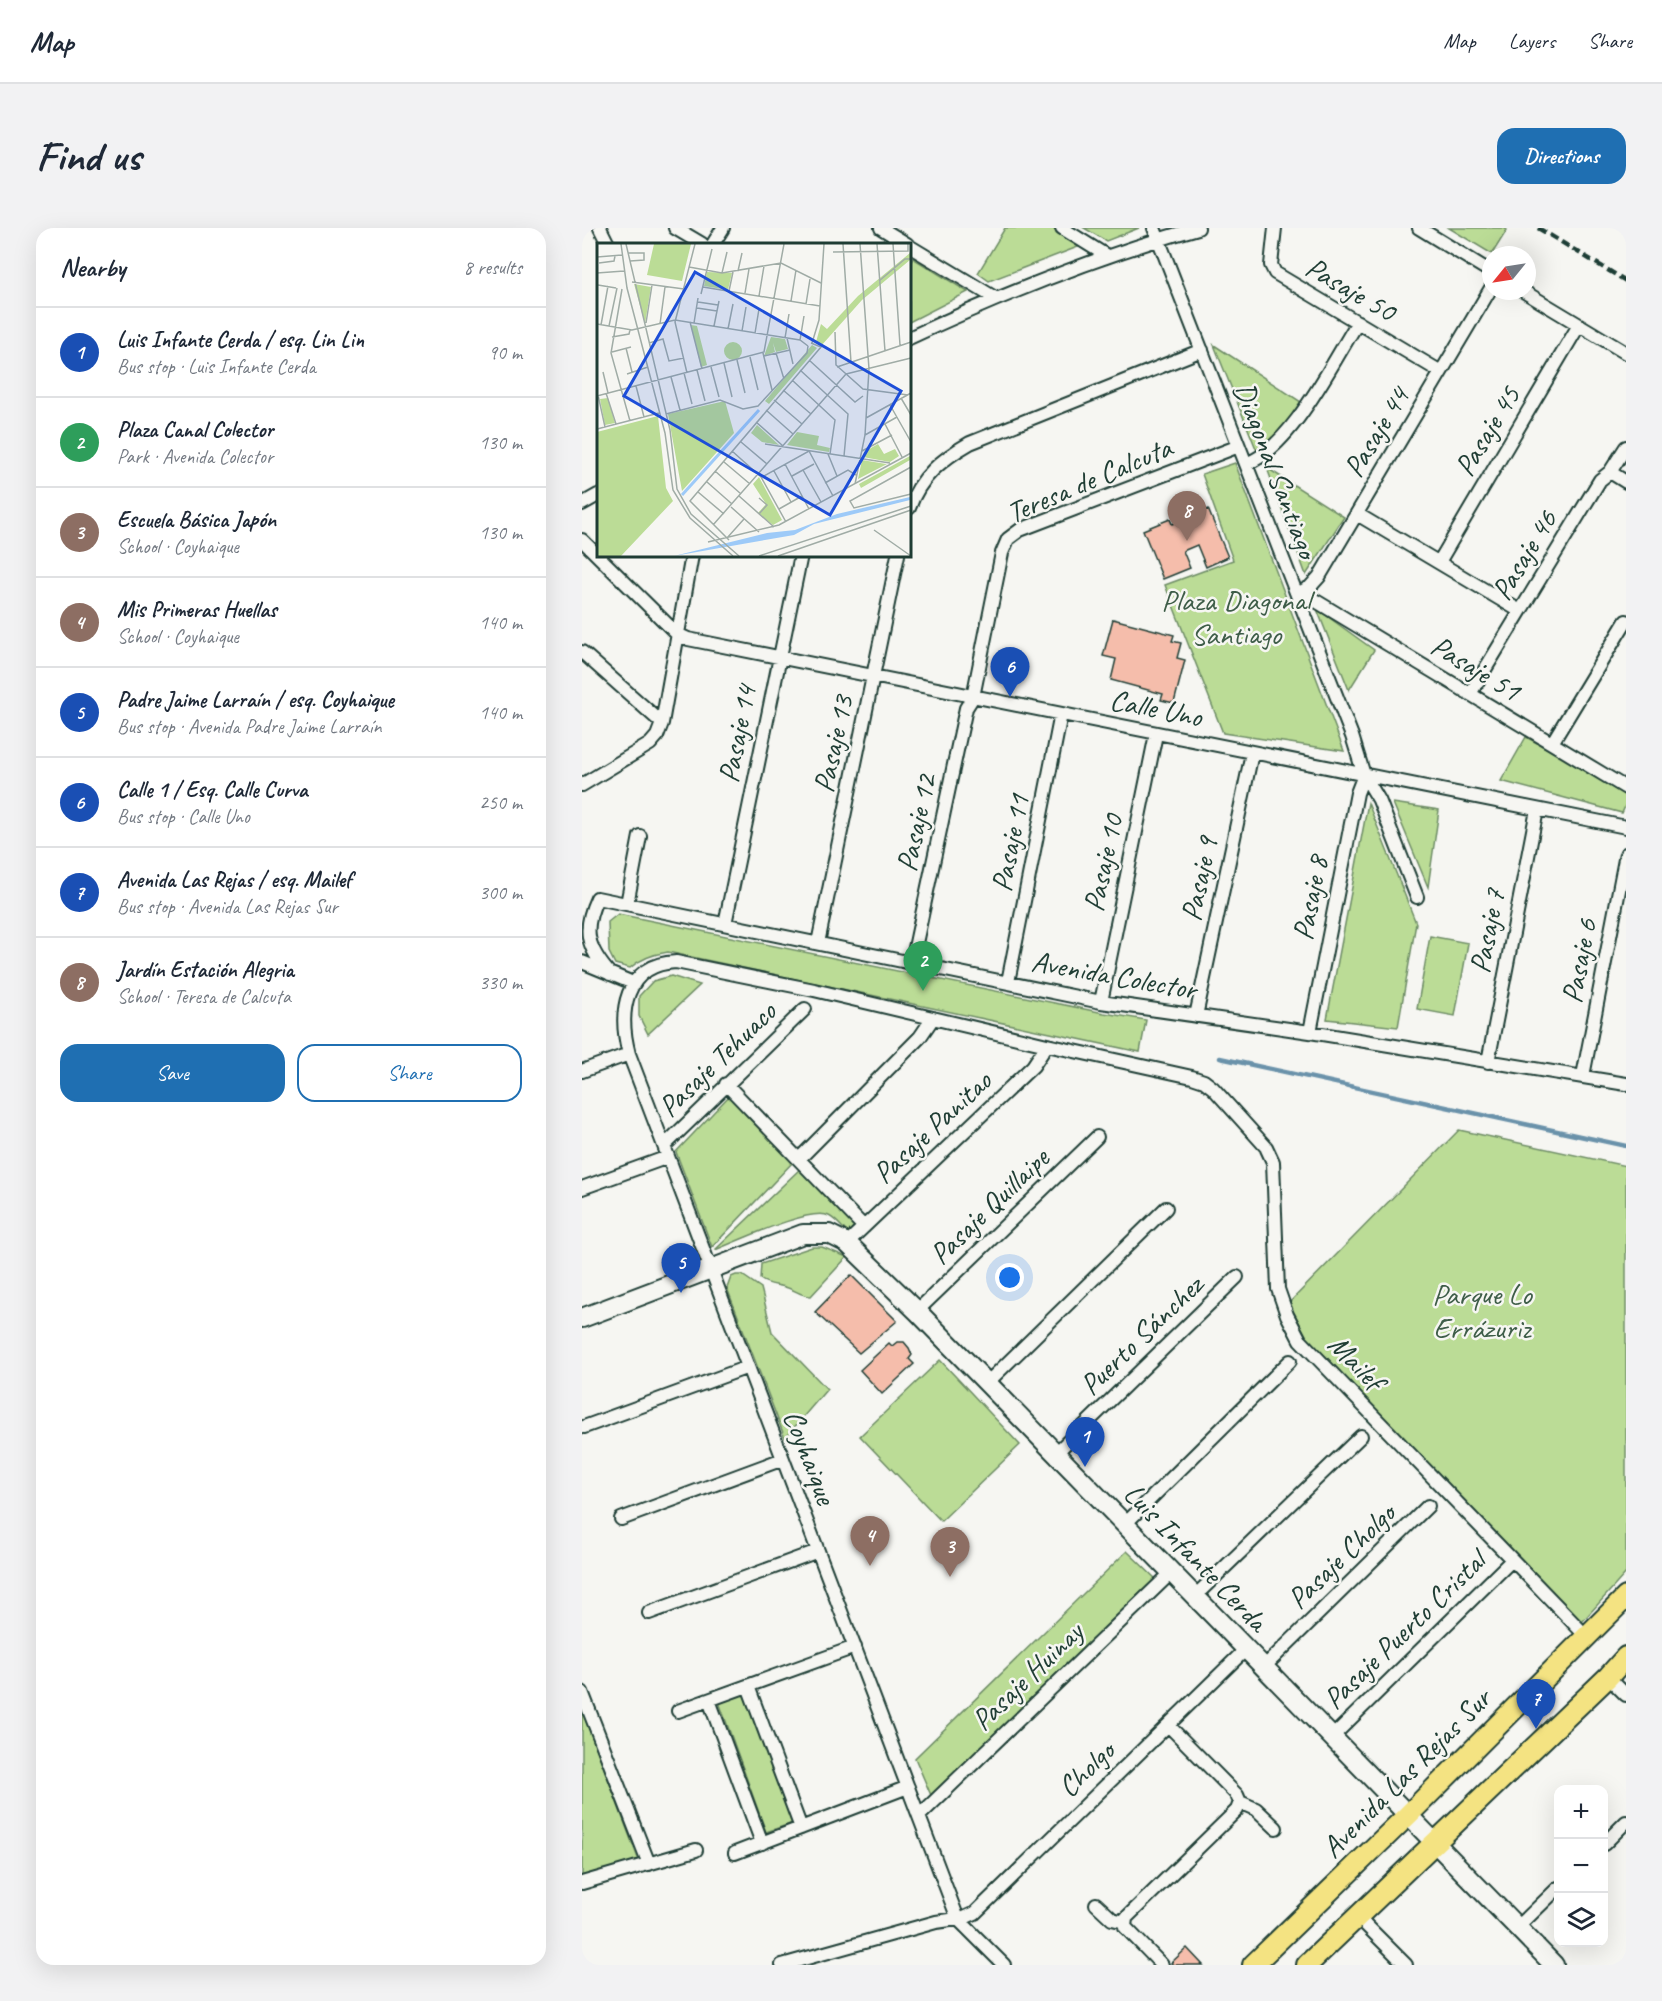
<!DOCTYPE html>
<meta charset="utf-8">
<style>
:root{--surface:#fff;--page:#f2f2f3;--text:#1f2937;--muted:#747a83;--line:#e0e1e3;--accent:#1f6fb2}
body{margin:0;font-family:Caveat,sans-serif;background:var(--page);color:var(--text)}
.controls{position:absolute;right:18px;bottom:18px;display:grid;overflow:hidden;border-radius:12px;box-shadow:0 6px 24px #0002}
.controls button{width:54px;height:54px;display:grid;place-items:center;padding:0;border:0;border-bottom:2px solid var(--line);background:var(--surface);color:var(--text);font:30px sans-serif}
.compass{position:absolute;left:900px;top:18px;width:54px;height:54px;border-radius:50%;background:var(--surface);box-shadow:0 6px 24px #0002;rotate:240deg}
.you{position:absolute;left:428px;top:1050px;width:21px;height:21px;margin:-15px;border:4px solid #fff;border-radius:50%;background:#1a73e8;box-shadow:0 0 0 9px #1a73e833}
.badge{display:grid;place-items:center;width:39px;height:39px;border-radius:50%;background:var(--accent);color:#fff;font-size:20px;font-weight:700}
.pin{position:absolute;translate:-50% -50px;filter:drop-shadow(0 2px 3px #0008)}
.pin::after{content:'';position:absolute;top:32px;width:21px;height:18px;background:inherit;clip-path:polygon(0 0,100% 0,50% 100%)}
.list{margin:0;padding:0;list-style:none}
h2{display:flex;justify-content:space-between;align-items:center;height:78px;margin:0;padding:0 24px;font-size:26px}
h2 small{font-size:20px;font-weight:400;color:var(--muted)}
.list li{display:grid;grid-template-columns:39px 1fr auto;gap:18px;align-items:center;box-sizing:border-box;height:90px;padding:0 24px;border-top:2px solid var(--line)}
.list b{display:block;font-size:22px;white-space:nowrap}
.list p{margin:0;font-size:20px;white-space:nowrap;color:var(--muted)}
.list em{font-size:20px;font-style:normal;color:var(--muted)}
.actions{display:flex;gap:12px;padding:18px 24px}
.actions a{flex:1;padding:14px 0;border:2px solid var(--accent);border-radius:18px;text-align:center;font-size:21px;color:var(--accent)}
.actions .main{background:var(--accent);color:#fff}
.icon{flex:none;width:33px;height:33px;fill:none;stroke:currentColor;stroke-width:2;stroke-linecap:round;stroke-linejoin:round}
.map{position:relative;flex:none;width:1044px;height:1737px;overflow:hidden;border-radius:18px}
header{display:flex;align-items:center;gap:36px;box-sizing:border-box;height:84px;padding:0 30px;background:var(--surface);border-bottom:2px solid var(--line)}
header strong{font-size:28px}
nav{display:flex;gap:33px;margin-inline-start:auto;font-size:21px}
.intro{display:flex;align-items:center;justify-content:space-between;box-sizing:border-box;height:144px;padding:0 36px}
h1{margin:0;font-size:42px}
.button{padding:15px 27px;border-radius:18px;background:var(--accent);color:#fff;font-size:21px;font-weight:700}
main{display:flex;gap:36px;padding:0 36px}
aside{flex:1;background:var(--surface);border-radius:18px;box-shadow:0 6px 24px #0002}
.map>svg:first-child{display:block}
.green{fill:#bbdc96;stroke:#6d8c65;stroke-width:1.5}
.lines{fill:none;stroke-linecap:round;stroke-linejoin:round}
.stream{stroke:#6b92aa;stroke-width:4.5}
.building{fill:#f5bdab;stroke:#1f3d34;stroke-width:1.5}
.street-casing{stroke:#1f3d34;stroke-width:16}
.secondary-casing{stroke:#1f3d34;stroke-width:22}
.primary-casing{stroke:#1f3d34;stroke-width:24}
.street{stroke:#f6f6f2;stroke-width:12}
.secondary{stroke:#f6f6f2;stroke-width:18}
.primary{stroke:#f4e382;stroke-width:20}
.rail{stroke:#1f3d34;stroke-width:4.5;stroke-dasharray:9 4.5;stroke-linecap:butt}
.labels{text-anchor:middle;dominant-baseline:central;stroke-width:5;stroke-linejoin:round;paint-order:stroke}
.street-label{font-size:30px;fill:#1f3d34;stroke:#f6f6f2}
.park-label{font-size:30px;fill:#3e5d48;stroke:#f6f6f2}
.inset-river{fill:none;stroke:#9dcaf8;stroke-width:3}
.inset-road{fill:none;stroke:#a0aca6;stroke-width:1.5}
.view{fill:#1d4ed8;fill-opacity:0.15;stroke:#1d4ed8;stroke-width:3}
.inset-edge{fill:none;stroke:#1f3d34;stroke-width:3}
</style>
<header>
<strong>Map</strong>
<nav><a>Map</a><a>Layers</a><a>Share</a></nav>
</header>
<div class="intro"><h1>Find us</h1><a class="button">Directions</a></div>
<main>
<aside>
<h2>Nearby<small>8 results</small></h2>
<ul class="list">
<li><span class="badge" style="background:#1a4fb4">1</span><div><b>Luis Infante Cerda / esq. Lin Lin</b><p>Bus stop · Luis Infante Cerda</p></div><em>90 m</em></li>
<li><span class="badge" style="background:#2e9e5b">2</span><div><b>Plaza Canal Colector</b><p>Park · Avenida Colector</p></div><em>130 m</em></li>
<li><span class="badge" style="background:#8d6e63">3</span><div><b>Escuela Básica Japón</b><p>School · Coyhaique</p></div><em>130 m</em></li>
<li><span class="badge" style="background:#8d6e63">4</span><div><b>Mis Primeras Huellas</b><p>School · Coyhaique</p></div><em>140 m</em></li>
<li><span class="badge" style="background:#1a4fb4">5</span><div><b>Padre Jaime Larraín / esq. Coyhaique</b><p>Bus stop · Avenida Padre Jaime Larraín</p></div><em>140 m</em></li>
<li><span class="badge" style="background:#1a4fb4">6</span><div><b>Calle 1 / Esq. Calle Curva</b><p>Bus stop · Calle Uno</p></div><em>250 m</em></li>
<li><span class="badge" style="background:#1a4fb4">7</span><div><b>Avenida Las Rejas / esq. Mailef</b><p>Bus stop · Avenida Las Rejas Sur</p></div><em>300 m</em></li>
<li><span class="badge" style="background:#8d6e63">8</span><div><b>Jardín Estación Alegria</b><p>School · Teresa de Calcuta</p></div><em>330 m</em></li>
</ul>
<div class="actions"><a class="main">Save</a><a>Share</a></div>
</aside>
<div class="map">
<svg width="1044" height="1737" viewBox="0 0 1044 1737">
<rect width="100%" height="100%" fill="#f6f6f2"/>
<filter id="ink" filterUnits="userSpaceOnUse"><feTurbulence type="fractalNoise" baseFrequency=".0167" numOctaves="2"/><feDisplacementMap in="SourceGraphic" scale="12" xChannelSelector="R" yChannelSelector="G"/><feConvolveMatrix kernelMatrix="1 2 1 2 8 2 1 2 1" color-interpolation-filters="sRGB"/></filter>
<g filter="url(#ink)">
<path class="green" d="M423,0h50l28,17 -94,36 -11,-8z
M502,0h55l-33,13z
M867,0h55l3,2 -15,24z
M331,30l55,34 -59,30v-57z
M632,117l87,57c-12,21 -22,37 -44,49z
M653,235l109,288 -121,-18 -58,-148 68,-25 -31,-86z
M685,240l77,49 -38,58z
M735,381l57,41 -25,40z
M944,509l100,54v13l-4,9 -121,-32z
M786,575l48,120 -18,104 -71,-8z
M811,575l46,7 -11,77z
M36,686l486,99 42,7 -6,32 -472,-100c-14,2 -27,6 -38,16l-15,-4 -6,-12 -1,-30z
M848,708l38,7 -13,73 -38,-7z
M89,748l29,9 -52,49 -9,-18v-20l14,-15z
M148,867l63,67 -81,85 -36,-95z
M877,902l167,36v407l-44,49 -274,-283 -19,-36z
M218,941l59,57 -9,9c-6,-5 -13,-15 -21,-19 -18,-10 -93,26 -114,34z
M230,1019h10l25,10 -36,39c-10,0 -14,-5 -23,-8 -10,-4 -19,-2 -28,-9l1,-15z
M154,1047h6l19,13 11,44 55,57 -42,49 -58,-150 4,-11z
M358,1132l80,85 -79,76 -81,-85z
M545,1323l32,31 -226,218 -18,-42z
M164,1464l47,131 -27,9 -47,-130z
M0,1482l57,151 -57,17z"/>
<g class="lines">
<path class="stream" d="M638,830l406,88"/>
</g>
<path class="building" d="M626,281l20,48 -22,10 -9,-22 -14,6 7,17 -27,11 -20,-49 27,-11 2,5z
M531,391l61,16 -2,6 9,2 -4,15 8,2 -11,43 -13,-3 2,-6 -52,-14 5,-21 -13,-3z
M269,1047l46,46 -38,32 -44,-41z
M315,1114h7l5,6 3,7 -3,4 5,5 -32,30 -22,-24 29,-27 3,3z
M605,1720l16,17h-30l-2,-2z"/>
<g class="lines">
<defs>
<path id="street" d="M18,0l8,16
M93,0l27,16
M299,0l26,16
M480,0l45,28
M572,0l198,508 12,39 15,25 38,97
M693,0l-4,37 4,8 166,99
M837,0l72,44
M131,16l10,-16
M327,18l86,52
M941,63l103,62
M327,110c94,-44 189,-82 289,-110
M664,236c45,-16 86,-101 112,-142
M1028,244l16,10
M0,276l16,-9
M327,280c11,-31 33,-49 61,-65l232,-93
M775,286l163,97
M0,312l95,94 11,5 938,188
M857,334l140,-237
M715,366l19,7 310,187
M715,366l13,-7 9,-10 172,-289
M0,424l80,71
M888,466l130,-214 10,-8 16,-25
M970,515l74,-122
M0,557l68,-41 7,-8 5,-13 30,-168
M45,676l13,-68
M143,696l76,-369
M236,715l80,-388
M0,734l51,21
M330,734l54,-254 7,-11 29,-144 6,-14 12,-9 219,-84
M28,746c-23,-26 -28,-44 -13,-76l504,104 209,30 316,52
M426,754l53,-268
M519,774l55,-268
M614,788l56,-263
M728,804l47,-239 7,-18
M906,834l49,-252
M0,843l47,-17
M1001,848l43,-222
M144,856l138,143
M82,918l141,-137
M217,931l121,-122 13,-19
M0,960l86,-31
M265,1015l186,-177 14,-21
M335,1083l180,-174
M405,1155l179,-175
M2,1199l164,-60
M474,1225l181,-176
M39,1291l162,-60
M543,1296l165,-163
M613,1368l166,-160
M67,1385l169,-62
M682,1439l164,-161
M1026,1449l18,18
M166,1458l53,142
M0,1464l67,172
M127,1472l53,143
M96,1483l177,-64
M750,1509l180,-177
M658,1574l16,7 20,19
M337,1588l253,-244
M1022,1616l22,-22
M153,1625l173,-66
M0,1655l114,-33
M514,1676l16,15 13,3
M775,1688l49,49
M936,1699l40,-39
M200,1737l154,-43 28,-4 11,-5 271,-264
M422,1737l-46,-46 -329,-865c-11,-41 -5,-90 47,-92l138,28 233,55 145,32 12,4 9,7 53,59 7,15 5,127 9,26 13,25 287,297
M580,1737l-34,-35 -3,-3 1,-9 111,-108 3,-8 -3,-7 -69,-70"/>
<path id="secondary" d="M0,1090l221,-84h26l18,9 70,68 637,654"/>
<path id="primary" d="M671,1737l155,-150 218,-218
M725,1737l301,-288 18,-20"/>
</defs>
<use href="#street" class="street-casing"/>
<use href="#secondary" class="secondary-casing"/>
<use href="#primary" class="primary-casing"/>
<use href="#street" class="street"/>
<use href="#secondary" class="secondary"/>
<use href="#primary" class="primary"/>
<path class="rail" d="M956,0l88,53"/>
</g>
</g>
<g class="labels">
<g class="street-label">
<text transform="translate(769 61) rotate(30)">Pasaje 50</text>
<text transform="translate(905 203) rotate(-59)">Pasaje 45</text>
<text transform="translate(794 204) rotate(-59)">Pasaje 44</text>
<text transform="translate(694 242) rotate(69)">Diagonal Santiago</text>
<text transform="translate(507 252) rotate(-23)">Teresa de Calcuta</text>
<text transform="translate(942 327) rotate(-59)">Pasaje 46</text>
<text transform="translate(894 440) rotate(31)">Pasaje 51</text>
<text transform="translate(574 480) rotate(11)">Calle Uno</text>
<text transform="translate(155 506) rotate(-79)">Pasaje 14</text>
<text transform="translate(251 516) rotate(-78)">Pasaje 13</text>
<text transform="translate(334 595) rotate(-78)">Pasaje 12</text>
<text transform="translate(428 615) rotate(-79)">Pasaje 11</text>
<text transform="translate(521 635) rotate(-78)">Pasaje 10</text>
<text transform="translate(617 651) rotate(-78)">Pasaje 9</text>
<text transform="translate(728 670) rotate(-79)">Pasaje 8</text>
<text transform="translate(905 703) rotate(-79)">Pasaje 7</text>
<text transform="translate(997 733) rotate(-79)">Pasaje 6</text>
<text transform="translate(532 747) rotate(10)">Avenida Colector</text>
<text transform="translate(135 831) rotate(-44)">Pasaje Tehuaco</text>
<text transform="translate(350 899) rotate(-43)">Pasaje Panitao</text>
<text transform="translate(407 978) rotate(-44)">Pasaje Quillaipe</text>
<text transform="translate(559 1107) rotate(-44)">Puerto Sánchez</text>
<text transform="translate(774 1134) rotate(46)">Mailef</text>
<text transform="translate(228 1229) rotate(69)">Coyhaique</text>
<text transform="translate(759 1328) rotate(-44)">Pasaje Cholgo</text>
<text transform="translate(614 1329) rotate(46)">Luis Infante Cerda</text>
<text transform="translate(822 1402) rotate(-44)">Pasaje Puerto Cristal</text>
<text transform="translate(445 1448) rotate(-44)">Pasaje Huinay</text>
<text transform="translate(504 1541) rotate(-44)">Cholgo</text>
<text transform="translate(824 1545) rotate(-45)">Avenida Las Rejas Sur</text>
</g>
<g class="park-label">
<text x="654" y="372">Plaza Diagonal<tspan x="654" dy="34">Santiago</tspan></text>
<text x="900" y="1066">Parque Lo<tspan x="900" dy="34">Errázuriz</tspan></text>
</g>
</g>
<g transform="translate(15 15)">
<rect width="314" height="314" fill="#f6f6f2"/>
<path d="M57,1h37l-9,37 -35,-6zM313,10v7l-48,40 -41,46 -5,-4 5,-18 6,5 31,-33zM110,29l25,1 -4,17 -24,-4zM37,41l17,3 -6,37zM94,82l6,1 10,39 -6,2zM174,94l14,2 3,10 -12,3 -3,-9 2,9 -11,4zM127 108a9 9 0 1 1 18 0a9 9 0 1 1-18 0ZM215,102l5,3 -48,56 -4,-3zM11,155l7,25 -10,2 -5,-26zM128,158l9,32 -52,58 -14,-77zM61,173l8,72 7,13 -52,55h-24v-124zM160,182l22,20 -17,-3 -11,-9zM200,189l22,4 -2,9 13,3 -1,4 -42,-7zM281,201l6,10 11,-5 4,7 -9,6 -27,-5 1,-5zM313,213v4l-49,28 -2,-4zM265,217l24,4h1l-29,15zM162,234l23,43 -9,5 -15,-12 8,-9 -13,-20z" fill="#bbdc96"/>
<path d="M313,254v3l-96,24 -20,11 -120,21 93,-23 28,-3 42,-16z" fill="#9dcaf8"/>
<path class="inset-river" d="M85,252l77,-85"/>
<path class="inset-road" d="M24,1l6,44 38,145 8,57 17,28 43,38M29,1l44,186 7,59 14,25 48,42M246,1l8,118M280,1l8,107M296,1l7,101M236,9l75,-1v-7M31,10h16v7l-14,1M0,14l25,-2M2,20l15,-2 1,-5M92,24l33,6 59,-10 40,20M141,28l4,-18M0,30l27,-2M125,30l5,-21M282,38l26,-22h6M35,39l52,7M1,42l18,3M106,44l117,19M25,46l-11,64 19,68M132,48l4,-19M148,50l4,-24M104,51l11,-45M162,53l5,-30M194,58l5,-31M101,59l20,3M209,61l4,-25M100,65l20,3M93,79l12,47M49,80l6,-38M97,80l4,-25M0,81l35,6 43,-10 125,20 8,6M63,81l5,-37M4,82l7,-39M12,83l8,-38M117,83l5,-25M131,86l5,-25M145,88l4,-24M238,89l1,33 27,24 45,6M158,90l4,-24M15,94l17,-3 1,-4M188,95l4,-24M190,95l6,26M203,97l4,-24M52,100l14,-4 6,22 15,-3M215,100l7,-23 5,-76M29,105l6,24M15,109l19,-5M166,110l9,37M179,110l8,26M167,113l26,-6M153,114l8,33M140,117l8,33M212,117l46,42 8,-6M127,120l8,34M114,124l8,30M240,124l74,-25M100,127l8,31M203,127l48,44 -4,42M6,129l5,21M87,130l8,31M90,130l-12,-51 20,-78M30,131l21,-7M249,131l65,-16M74,134l9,33M195,137l43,40 -5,34M39,143l8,31M186,147l28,24M9,150l10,31M1,152l7,32M0,153l167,-44 20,-108M304,155l10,17M177,157l28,24M293,162l21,37M169,167l27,24M69,171l54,-14 23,9 15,-3 49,-53 1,-7M269,175l45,-25M159,179l27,24M288,181l17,33M0,186l62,-16M268,192l32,-18M144,199l26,22M168,201l125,19M135,208l29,26 25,45M265,208l30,-16M231,211l9,22M127,219l26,22M188,221l24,45M314,224l-61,34 4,7 57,-14M206,227l18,32M118,228l26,23M177,228l17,31M195,233l22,-12M165,234l47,-26 24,45M110,239l25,22M228,240l23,-13 8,5M258,241l10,-49 4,-66 -9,-125M101,249l26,22M142,253l35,31M134,264l28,25M182,266l23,-13M162,271l8,-9 -8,-7M116,282l133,-151M277,287l37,26M130,295l17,-19M132,297l-39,-39 131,-154 -10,-4M111,299l71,-17 132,-72M162,313l152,-50M181,313l133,-46"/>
<path class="view" d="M98,29l206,119 -71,124 -206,-119z"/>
<rect width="314" height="314" class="inset-edge"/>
</g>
</svg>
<div class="controls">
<button>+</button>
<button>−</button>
<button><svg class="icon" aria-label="layers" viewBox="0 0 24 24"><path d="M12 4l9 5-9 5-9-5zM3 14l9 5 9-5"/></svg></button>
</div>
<svg class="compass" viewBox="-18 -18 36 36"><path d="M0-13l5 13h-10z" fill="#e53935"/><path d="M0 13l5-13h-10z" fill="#747a83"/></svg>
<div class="you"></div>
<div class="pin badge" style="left:503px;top:1239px;background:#1a4fb4">1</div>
<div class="pin badge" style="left:341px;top:763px;background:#2e9e5b">2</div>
<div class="pin badge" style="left:368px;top:1349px;background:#8d6e63">3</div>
<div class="pin badge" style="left:288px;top:1338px;background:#8d6e63">4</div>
<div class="pin badge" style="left:99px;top:1065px;background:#1a4fb4">5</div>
<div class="pin badge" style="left:428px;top:469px;background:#1a4fb4">6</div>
<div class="pin badge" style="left:954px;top:1501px;background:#1a4fb4">7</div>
<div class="pin badge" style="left:605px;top:313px;background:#8d6e63">8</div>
</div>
</main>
